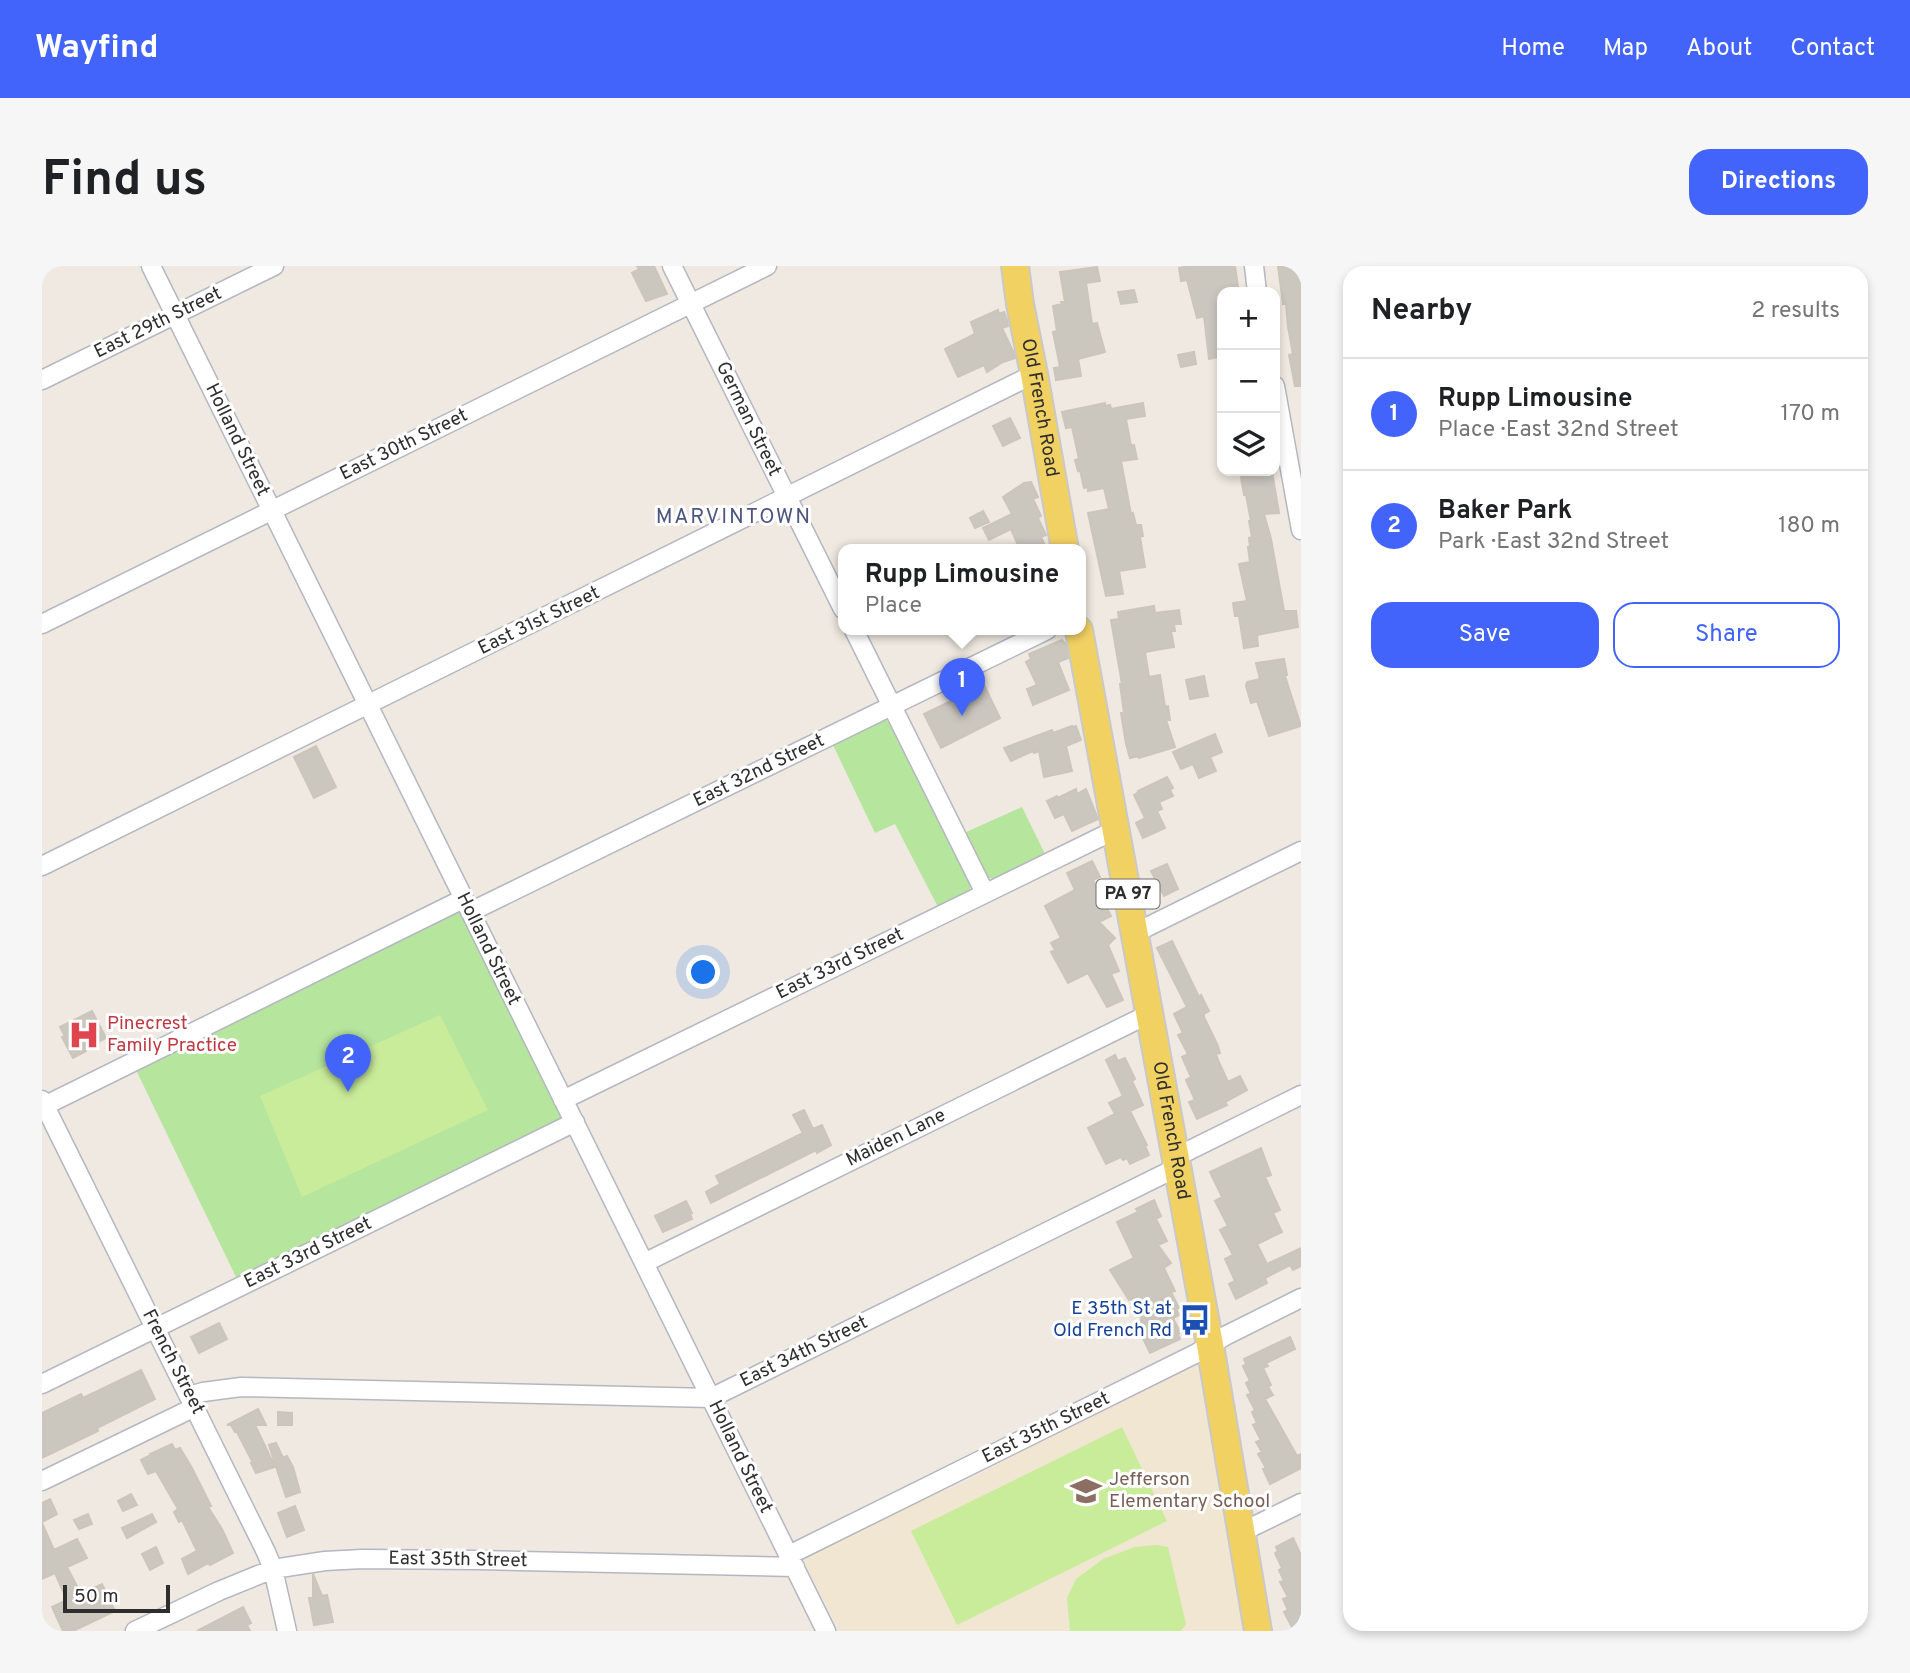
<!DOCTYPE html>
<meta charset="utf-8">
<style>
:root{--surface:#fff;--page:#f6f6f6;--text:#202124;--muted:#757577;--line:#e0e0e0;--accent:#4264fb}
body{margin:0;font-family:Overpass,sans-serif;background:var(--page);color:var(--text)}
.controls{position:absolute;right:21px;top:21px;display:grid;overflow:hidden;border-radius:14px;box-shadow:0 4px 10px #0003}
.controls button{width:63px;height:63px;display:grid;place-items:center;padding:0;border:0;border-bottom:2px solid var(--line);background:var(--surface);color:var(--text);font:35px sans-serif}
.scale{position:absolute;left:21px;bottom:18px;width:107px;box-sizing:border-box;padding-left:7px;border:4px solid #2e2e2e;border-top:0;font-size:19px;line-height:24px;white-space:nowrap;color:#2e2e2e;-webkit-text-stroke:5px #fff;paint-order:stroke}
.you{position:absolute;left:662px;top:707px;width:24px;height:24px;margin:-18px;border:5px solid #fff;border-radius:50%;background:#1a73e8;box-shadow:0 0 0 10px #1a73e833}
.badge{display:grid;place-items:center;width:46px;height:46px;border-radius:50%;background:var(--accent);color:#fff;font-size:23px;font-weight:700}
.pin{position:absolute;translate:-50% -58px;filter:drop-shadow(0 2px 4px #0008)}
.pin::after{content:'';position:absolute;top:37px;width:24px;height:21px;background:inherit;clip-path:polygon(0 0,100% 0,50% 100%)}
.popup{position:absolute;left:796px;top:278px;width:248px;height:91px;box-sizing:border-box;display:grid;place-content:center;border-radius:14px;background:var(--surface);filter:drop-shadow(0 2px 5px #0005);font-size:23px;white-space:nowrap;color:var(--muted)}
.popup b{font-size:26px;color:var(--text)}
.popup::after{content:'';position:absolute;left:50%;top:100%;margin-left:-14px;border:14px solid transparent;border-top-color:var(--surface)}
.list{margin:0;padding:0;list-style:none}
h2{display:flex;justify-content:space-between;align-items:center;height:91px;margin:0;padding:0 28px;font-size:30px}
h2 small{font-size:23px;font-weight:400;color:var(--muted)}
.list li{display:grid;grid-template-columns:46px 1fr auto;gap:21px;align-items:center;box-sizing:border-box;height:112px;padding:0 28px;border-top:2px solid var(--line)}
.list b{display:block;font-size:26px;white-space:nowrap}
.list p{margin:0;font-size:23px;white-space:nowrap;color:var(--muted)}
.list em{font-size:23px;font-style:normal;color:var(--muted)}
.actions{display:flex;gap:14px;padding:21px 28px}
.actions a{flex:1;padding:16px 0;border:2px solid var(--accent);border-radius:21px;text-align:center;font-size:24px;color:var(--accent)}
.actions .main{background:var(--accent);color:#fff}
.icon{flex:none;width:38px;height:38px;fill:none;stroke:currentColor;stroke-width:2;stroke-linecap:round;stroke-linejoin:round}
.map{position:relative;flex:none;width:1259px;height:1365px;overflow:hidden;border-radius:21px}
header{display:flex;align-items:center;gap:42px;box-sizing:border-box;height:98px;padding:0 35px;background:var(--accent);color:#fff}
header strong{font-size:33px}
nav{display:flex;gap:38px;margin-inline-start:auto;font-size:24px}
.intro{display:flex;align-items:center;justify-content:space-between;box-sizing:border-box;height:168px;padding:0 42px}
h1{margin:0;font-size:49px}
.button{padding:18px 32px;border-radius:21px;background:var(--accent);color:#fff;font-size:24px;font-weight:700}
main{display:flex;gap:42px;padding:0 42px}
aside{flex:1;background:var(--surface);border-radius:21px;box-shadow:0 4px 10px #0003}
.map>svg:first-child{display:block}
.education{fill:#f0e6d1}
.green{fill:#b6e59e}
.pitch{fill:#c9ec9a}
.building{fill:#cbc7bf;stroke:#cbc5ba;stroke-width:2}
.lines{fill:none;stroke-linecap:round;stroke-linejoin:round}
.street-casing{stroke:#b4b7c1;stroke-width:21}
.primary-casing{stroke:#c9c9c9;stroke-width:30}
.street{stroke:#fff;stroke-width:18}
.primary{stroke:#f2d163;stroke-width:26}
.labels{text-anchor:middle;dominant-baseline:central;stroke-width:6;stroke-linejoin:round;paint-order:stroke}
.shield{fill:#fff;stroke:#6d6d6d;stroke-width:2}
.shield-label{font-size:18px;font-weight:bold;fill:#2e2e2e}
.street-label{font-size:19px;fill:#2e2e2e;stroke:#fff}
.health-label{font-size:19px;fill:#be3a42;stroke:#fff;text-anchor:start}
.transit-label{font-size:19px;fill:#164399;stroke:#fff;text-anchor:end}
.education-label{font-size:19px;fill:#785e54;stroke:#fff;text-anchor:start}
.neighbourhood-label{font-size:21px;letter-spacing:2px;fill:#4d5680;stroke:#fff}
</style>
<header>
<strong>Wayfind</strong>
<nav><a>Home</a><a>Map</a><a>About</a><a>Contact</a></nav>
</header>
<div class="intro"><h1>Find us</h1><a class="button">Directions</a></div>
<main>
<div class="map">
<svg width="1259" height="1365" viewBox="0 0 1259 1365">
<rect width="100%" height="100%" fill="#efe9e1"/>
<path class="education" d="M1153,1099l6,2 51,264h-413l-34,-68v-6l87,-44 71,-30 72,-39z"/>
<path class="green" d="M843,453l6,5 80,160 -1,6 -32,17 -43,-83 -20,9 -43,-90 49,-23z
M980,541l23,47 -47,24h-10l-4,-3 -20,-42z
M415,646l4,1 3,4 97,196v5l-324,161 -101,-209z"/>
<path class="pitch" d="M398,749l48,95 -186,87 -42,-101z
M1080,1161l45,94 -210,104 -46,-94z
M1115,1279l11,2 18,77 -5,7h-111l-3,-33 9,-19 27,-20 32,-12z"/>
<path class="building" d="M595,0h17l13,28 -21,7 -14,-28 7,-4z
M1145,0h48l3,21 -16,2v67l-13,3 -5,-43 -7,2 -10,-38 -6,1 -2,-13z
M1236,0h23v120h-6l-6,-31 4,-1 -5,-27 -2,-23h-3z
M1055,1l3,14 -14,2 6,41 5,-1 8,29 -27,7 3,17 -25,4 -2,-12 6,-1 -7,-35 4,-1 -4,-25 9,-2 -1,-2h4l-5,-30z
M1092,24l3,12 -16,2 -3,-12z
M956,44l1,4 5,-2 3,8 1,6 -6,2 11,23 2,7 -12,4 -16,10 -3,-7 -26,12 -13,-28 30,-15 -4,-12z
M1152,86l2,12 -15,3 -3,-12z
M1063,137v3l5,-1 1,4 32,-6 2,13 -19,3 5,27 3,-1 3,14 -16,2 10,53 2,-1 3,12h5l2,11 -3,1 5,30 -26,4 4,23 -17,2 -18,-83 21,-4 -5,-21 -16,3v-4l-4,1 -4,-18 -2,1 -3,-11 4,-1 -7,-32 -6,1 -4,-16z
M968,152l10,20 -17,8 -10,-20z
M1230,206l7,41 -15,1 7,25 13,72h12l2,16 -41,8 1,11 -14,2 -5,-32h-4l-2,-13 14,-2 -8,-37 11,-2 -2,-15h2l-1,-9 3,-1 -3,-16h2l-5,-26h-2l-3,-18z
M989,216l7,15 -5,2 8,17 -3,2 8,17 -5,2 6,13h-27l-9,-21 -22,11 -6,-12 29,-14 -9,-17 21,-14z
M941,245l6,11 -14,6 -5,-10z
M1112,340l1,7 24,-3 2,14h-7l1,7h-4l3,16 -29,5 4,25 11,-2 5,32 3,-1 2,14h-4l9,27 -36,11v-2l-9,2 -4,-14 -5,-31h3l-4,-29h2l-11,-64 8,-1 -1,-7z
M1020,374l4,4 2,14 -10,4 11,28 -36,15 -6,-16 10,-4 -11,-23 5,-3 -2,-5z
M1242,393l3,16 -2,1 16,50 -32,10 -12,-35 -6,2 -5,-17 1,-4 13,-3 -4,-16z
M1162,410l4,20 -18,3 -4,-19z
M942,419l16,33 -59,30 -17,-34z
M1030,460l1,1 3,-1 5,14 -15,6 6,25 -28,6 -5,-26 -5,2 -1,-2 -22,10 -7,-13 48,-18 1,3z
M1173,468l7,18 -12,5 6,14 -17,7 -6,-14 -12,5 -8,-17z
M274,480l20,41 -22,11 -20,-41z
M1125,511l6,11 -3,2 3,6 -14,6 3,7 -5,2 8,17 -22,10 -7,-15 9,-5 -11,-23 5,-3 -1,-1z
M1034,523l1,5 9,-5 12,30 -26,12 -8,-17 -9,4 -8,-17 10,-5 1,2z
M1050,595l8,16 -7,3 18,36 -12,6 16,16 -7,7 11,26 -8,3 12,26 -16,7 -19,-34 -20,10 -17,-31 4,-2 -4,-7 10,-5 -16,-32 30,-16 -8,-17z
M1125,598l11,25 -14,7 -13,-25z
M1130,675l27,56 2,-2 8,16 -5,3v3l14,29 2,7 -4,1 2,6 10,22 12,-6 7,14 -22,12 2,3 -30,14 -8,-17 6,-2 -9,-20 5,-3 -9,-20 6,-3 -10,-19 5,-2 -9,-19 13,-7 -30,-59z
M50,745l14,27 -21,10 1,3 -13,7 -11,-21 3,-1 -5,-9z
M1073,789l3,6 7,-3 10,21 -3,2 11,24 -13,6 17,34 -2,1 4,9 -19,9 -3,-6 -4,2 -2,-3 -15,7 -18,-36 27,-14 -6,-11 14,-7 -17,-36z
M762,844l9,19 9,-4 9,20 -14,8 -1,-3 -105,53 -5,-11 14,-8 -4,-8 87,-43 -10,-18z
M1219,882l10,27 -6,2 15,33 -7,3 9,19 -25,12 10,20 34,-16v18l-8,4 -3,-5 -25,13 2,5 -31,16 -7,-15 6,-3 -10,-22 8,-4 -13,-25 8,-4 -13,-25 7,-4 -12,-25z
M1112,934l7,16 -5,3 11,22 -9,4 13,18 -7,5 11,23 -4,1 8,16 -3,1 3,6 -6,3 7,14 -2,2 2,5 -30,14 -15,-31 7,-2 -10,-21 -3,1 -19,-30 24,-12 -17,-36 21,-10 -2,-3z
M644,935l6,12 -2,1 2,5 -29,13 -8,-16z
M177,1057l8,16 -28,14 -8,-16z
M1248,1071l5,12 -29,14 2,3 -5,2 8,17 -3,2 5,8 -8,4 32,57 4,-2v14l-31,16 -7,-15 3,-1 -8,-14 4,-2 -6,-10 5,-2 -8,-15 4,-2 -5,-11 3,-2 -8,-15 4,-1 -5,-11 4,-2 -7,-15 3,-2 -2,-5z
M99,1104l14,29 -58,29 1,3 -56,27v-45l39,-19 2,4z
M216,1143l8,16h-11l20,42 -19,6 -5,-10h2l-16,-31h-2l-4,-7h-4z
M236,1146l14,1v12h-14z
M234,1177l7,15 4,-2 6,11 7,25 -14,5 -17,-52z
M130,1178l3,6 5,-2 12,20 19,38 -3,1 14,22 11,24 -23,12 -2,-2 -20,11 -6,-15 15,-8 -15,-31 -3,2 -5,-10 4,-3 -22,-38 -8,3 -7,-14 10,-5 -1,-1z
M89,1228l6,11 -14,6 -5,-10z
M8,1233l7,15 -15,8v-19z
M253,1240l9,24 -17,7 -9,-24z
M46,1248l4,10 -13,5 -5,-9z
M110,1248l4,8 -29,16 -5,-10z
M0,1257l12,27 23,-11 10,19 -20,9 14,27 21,-10 13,27 -42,20h-10l-11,-24 15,-7 -12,-27 -13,6z
M1251,1272l8,17v76h-7l-10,-19 4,-2 -5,-11 5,-2 -8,-15 4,-1 -5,-11 3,-2 -7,-15 3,-2 -2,-4z
M114,1281l7,16 -13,7 -8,-16z
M271,1308l9,22 5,-1 6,27 -19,3 -5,-27h4z
M201,1341l8,16 -4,2 3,6h-53z"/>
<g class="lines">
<defs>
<path id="street" d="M109,0l675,1365
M630,0l171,343
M1212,0l3,26
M0,114l232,-114
M1233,120l26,144
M0,358l725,-358
M812,364l131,263
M0,600l992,-492
M428,646l577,-282
M1093,667l166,-82
M0,834l224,452 7,17 14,62
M521,834l554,-271
M0,841l421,-208
M1134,891l125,-62
M602,997l505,-249
M0,1118l533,-262
M147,1130l14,-4 38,-5 470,11 467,-231
M0,1215l153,-74
M1200,1266l59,-29
M747,1289l408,-202 28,-17 76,-38
M93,1365l84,-40 54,-22 52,-8 37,-2 117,1 316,7"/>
<g id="primary">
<path id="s1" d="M973,0l5,38 14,70 31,176"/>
<path id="s2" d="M1037,364l131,715 48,286"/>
</g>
</defs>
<use href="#street" class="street-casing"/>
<use href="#primary" class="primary-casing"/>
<use href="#street" class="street"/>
<use href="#primary" class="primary"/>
</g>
<defs>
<symbol id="hospital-bare" viewBox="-9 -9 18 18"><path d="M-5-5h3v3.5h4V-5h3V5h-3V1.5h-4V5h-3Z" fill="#e0444e" stroke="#fff" stroke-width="2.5" paint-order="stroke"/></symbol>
<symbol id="bus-bare" viewBox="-9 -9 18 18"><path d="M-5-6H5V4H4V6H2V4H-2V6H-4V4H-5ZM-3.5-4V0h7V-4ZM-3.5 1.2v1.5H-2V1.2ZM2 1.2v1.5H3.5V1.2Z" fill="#1a4fb4" stroke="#fff" stroke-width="2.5" paint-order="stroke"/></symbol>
<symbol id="school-bare" viewBox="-9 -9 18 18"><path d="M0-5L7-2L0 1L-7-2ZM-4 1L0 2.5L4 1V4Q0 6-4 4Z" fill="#8d6e63" stroke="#fff" stroke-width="2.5" paint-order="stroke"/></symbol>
</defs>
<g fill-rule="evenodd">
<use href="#hospital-bare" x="20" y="747" width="44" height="44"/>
<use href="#bus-bare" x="1131" y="1032" width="44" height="44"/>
<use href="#school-bare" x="1022" y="1203" width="44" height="44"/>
</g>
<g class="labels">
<rect class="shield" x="1054.5" y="613.5" width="63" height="29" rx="5"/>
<g class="shield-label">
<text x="1086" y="628">PA 97</text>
</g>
<g class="street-label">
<text transform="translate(116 57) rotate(-26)">East 29th Street</text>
<text stroke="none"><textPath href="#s1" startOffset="144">Old French Road</textPath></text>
<text transform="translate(706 153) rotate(64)">German Street</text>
<text transform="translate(195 174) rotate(64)">Holland Street</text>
<text transform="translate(362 179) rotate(-26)">East 30th Street</text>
<text transform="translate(497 355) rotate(-26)">East 31st Street</text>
<text transform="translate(717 505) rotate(-26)">East 32nd Street</text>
<text transform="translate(446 683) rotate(64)">Holland Street</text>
<text transform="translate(798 698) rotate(-26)">East 33rd Street</text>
<text stroke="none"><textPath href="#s2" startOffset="509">Old French Road</textPath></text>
<text transform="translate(854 872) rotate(-26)">Maiden Lane</text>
<text transform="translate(266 987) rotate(-26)">East 33rd Street</text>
<text transform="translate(762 1086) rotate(-26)">East 34th Street</text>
<text transform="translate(131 1096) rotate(63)">French Street</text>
<text transform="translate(1004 1162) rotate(-26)">East 35th Street</text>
<text transform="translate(698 1191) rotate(64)">Holland Street</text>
<text transform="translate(416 1294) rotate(1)">East 35th Street</text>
</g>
<g class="health-label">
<text x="65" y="758">Pinecrest<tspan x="65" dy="22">Family Practice</tspan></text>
</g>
<g class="transit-label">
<text x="1130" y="1043">E 35th St at<tspan x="1130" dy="22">Old French Rd</tspan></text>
</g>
<g class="education-label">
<text x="1067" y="1214">Jefferson<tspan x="1067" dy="22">Elementary School</tspan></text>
</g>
<g class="neighbourhood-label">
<text x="692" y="251">MARVINTOWN</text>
</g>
</g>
</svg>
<div class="controls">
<button>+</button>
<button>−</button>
<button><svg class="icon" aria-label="layers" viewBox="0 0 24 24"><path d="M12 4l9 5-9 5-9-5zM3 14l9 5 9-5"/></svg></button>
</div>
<div class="scale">50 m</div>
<div class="you"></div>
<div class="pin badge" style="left:920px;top:450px">1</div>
<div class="popup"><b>Rupp Limousine</b>Place</div>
<div class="pin badge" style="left:306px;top:826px">2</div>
</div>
<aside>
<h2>Nearby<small>2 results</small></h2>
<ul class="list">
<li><span class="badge">1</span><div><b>Rupp Limousine</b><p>Place · East 32nd Street</p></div><em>170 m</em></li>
<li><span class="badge">2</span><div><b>Baker Park</b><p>Park · East 32nd Street</p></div><em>180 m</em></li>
</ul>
<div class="actions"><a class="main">Save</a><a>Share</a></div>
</aside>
</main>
